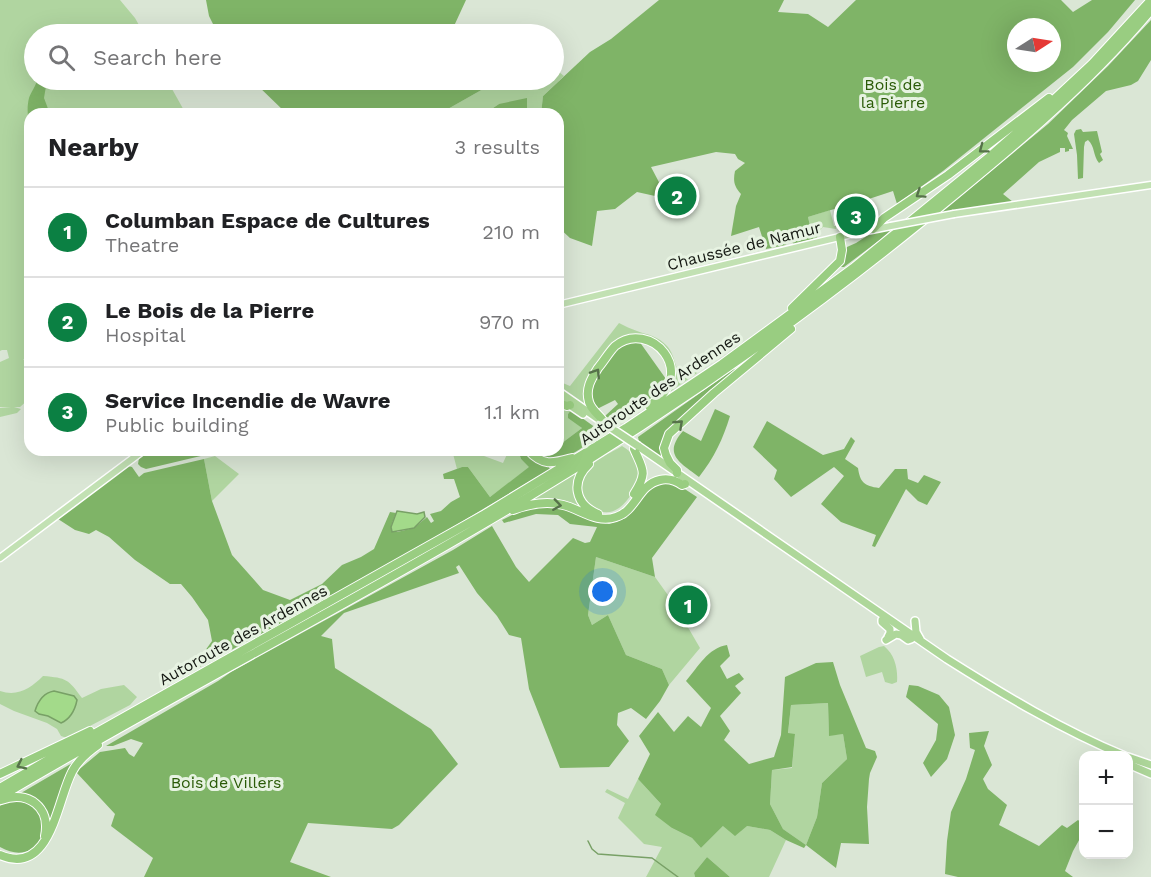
<!DOCTYPE html>
<meta charset="utf-8">
<style>
:root{--surface:#fff;--page:#f2f2f2;--text:#202124;--muted:#757577;--line:#e0e0e0;--accent:#0b8043}
body{margin:0;font-family:"Work Sans",sans-serif;background:var(--page);color:var(--text)}
.controls{position:absolute;right:18px;bottom:18px;display:grid;overflow:hidden;border-radius:12px;box-shadow:0 6px 24px #0002}
.controls button{width:54px;height:54px;display:grid;place-items:center;padding:0;border:0;border-bottom:2px solid var(--line);background:var(--surface);color:var(--text);font:30px sans-serif}
.compass{position:absolute;left:1007px;top:18px;width:54px;height:54px;border-radius:50%;background:var(--surface);box-shadow:0 6px 24px #0002;rotate:78deg}
.you{position:absolute;left:603px;top:592px;width:21px;height:21px;margin:-15px;border:4px solid #fff;border-radius:50%;background:#1a73e8;box-shadow:0 0 0 9px #1a73e833}
.badge{display:grid;place-items:center;width:39px;height:39px;border-radius:50%;background:var(--accent);color:#fff;font-size:20px;font-weight:700}
.pin{position:absolute;translate:-50% -50%;border:3px solid #fff;box-shadow:0 2px 6px #0006}
.list{margin:0;padding:0;list-style:none}
h2{display:flex;justify-content:space-between;align-items:center;height:78px;margin:0;padding:0 24px;font-size:26px}
h2 small{font-size:20px;font-weight:400;color:var(--muted)}
.list li{display:grid;grid-template-columns:39px 1fr auto;gap:18px;align-items:center;box-sizing:border-box;height:90px;padding:0 24px;border-top:2px solid var(--line)}
.list b{display:block;font-size:22px;white-space:nowrap}
.list p{margin:0;font-size:20px;white-space:nowrap;color:var(--muted)}
.list em{font-size:20px;font-style:normal;color:var(--muted)}
.icon{flex:none;width:33px;height:33px;fill:none;stroke:currentColor;stroke-width:2;stroke-linecap:round;stroke-linejoin:round}
.map{position:relative;flex:none;width:1151px;height:877px;overflow:hidden}
.search{position:absolute;background:var(--surface);box-shadow:0 6px 24px #0002;left:24px;top:24px;width:540px;height:66px;display:flex;align-items:center;gap:15px;box-sizing:border-box;padding:0 21px;border-radius:33px;color:var(--muted);font-size:22px}
.panel{position:absolute;background:var(--surface);box-shadow:0 6px 24px #0002;left:24px;top:108px;width:540px;height:348px;border-radius:18px}
.map>svg:first-child{display:block}
.green{fill:#b0d5a0}
.forest{fill:#7fb467;fill-rule:evenodd}
.water{fill:#a3da8a;stroke:#78a066;stroke-width:1.5}
.lines{fill:none;stroke-linecap:round;stroke-linejoin:round}
.stream{stroke:#78a066;stroke-width:1.5}
.primary-casing{stroke:#fff;stroke-width:9}
.trunk-casing{stroke:#fff;stroke-width:10}
.motorway-casing{stroke:#fff;stroke-width:10}
.primary{stroke:#c2e1b3;stroke-width:6}
.trunk{stroke:#aed79a;stroke-width:7}
.motorway{stroke:#99cd81;stroke-width:8}
.primary-bridge-casing{stroke:#fff;stroke-width:9;stroke-linecap:butt}
.trunk-bridge-casing{stroke:#fff;stroke-width:10;stroke-linecap:butt}
.primary-bridge{stroke:#c2e1b3;stroke-width:6}
.trunk-bridge{stroke:#aed79a;stroke-width:7}
.oneway{stroke:#56724a}
.labels{text-anchor:middle;dominant-baseline:central;stroke-width:6;stroke-linejoin:round;paint-order:stroke}
.park-label{font-size:16px;fill:#2a5b07;stroke:#e7f3e2}
.street-label{font-size:16px;fill:#141812;stroke:#e7f3e2}
</style>
<div class="map">
<svg width="1151" height="877" viewBox="0 0 1151 877">
<rect width="100%" height="100%" fill="#dae6d5"/>
<path class="green" d="M0,0h120l15,18 9,16h-110v46h133l19,34h-156v249l-5,-4h-2l7,6v33l-10,9h-6l7,2 -4,4 -17,4v-9h11l-11,-1v-45l9,-4 -2,-8h-5l-2,1z
M554,68l10,8 -21,20 -2,18h-14v-3l-28,-7 -15,10h-45l53,-30 34,-1 5,-3h23z
M830,210l4,16h2v3l-13,-2 -4,4 -2,7 -4,1 -5,-22z
M619,323c6,3 12,6 18,8 11,4 21,5 30,15 10,11 6,26 19,31l10,-6 1,2 -33,23 7,-34 -26,-24 -54,38 1,34 -34,-22v-7l12,5z
M558,405l13,5 -3,4 14,14 -24,18z
M622,446c14,9 21,16 15,34 -5,20 -25,44 -46,26 -13,-11 -14,-22 -4,-36 6,-9 25,-18 35,-24z
M452,450h34l-2,6 19,7 6,-13h9l3,9 9,8 -40,30 -22,-30h-6l-5,2z
M215,456l24,18 -27,27 -8,-42z
M582,469l-5,9 10,32 -18,-5h-45z
M596,557l59,20 20,28 25,43 -31,37 -7,-16 -36,-14 -18,-40 -16,10 -4,-10z
M884,646c11,9 14,23 13,36l-5,2 -7,-2 -3,-10 -16,5 -6,-21 19,-9z
M43,676c24,2 25,3 39,22l19,-9 23,-4 13,12 -7,8 -63,33 -6,-2 -4,-7 -10,-6 -33,-12 -14,-7v-13c18,6 31,-3 43,-15z
M828,703l1,32 14,-1 4,25 -25,24 -5,34 -11,28 -23,-16 -13,-25 2,-34 20,-2 3,-34h-7l3,-29z
M638,779l23,25 11,24 20,10 9,10 22,-22h24l23,4 16,10 -17,37h-39l-23,-20 -13,16 1,4h-49l16,-30 -18,-3 -26,-26 7,-15 -20,-11 2,-3 21,10z"/>
<path class="forest" d="M206,0h260l-12,26 14,-1 52,9h-302l-9,-18z
M659,0h125l-6,12 30,2 20,13 28,-27h205l12,12 19,-12h43l-27,32 -35,35 -130,104 -46,33 -4,-13c-28,10 -57,17 -85,26l5,22 -19,5 -4,-3 -3,1 -1,3 -20,4 -7,-22 -28,9 5,-30 5,-12c-7,-8 -8,-13 -6,-23l10,-8 -7,-4 -3,-5 -19,-2 -65,15 10,19 -3,9 -3,1 -18,-4 -22,17 -18,2 -5,35 -22,-8 -12,-11v-113h-17l2,-18 47,-44 21,-13zM1016,27h36v36h-36z
M1151,20v40l-13,21 -7,4 -25,6 -34,29 -8,10 4,3 -1,3 6,13h-4v2l-4,1v-4h-5v4l-21,10 -36,32 10,8 -72,11 107,-89 60,-58z
M37,80h10l-3,18 6,16h-20v10c-3,-8 -3,-18 -1,-26 2,-6 7,-12 8,-18z
M252,80h279l-5,3 -34,1 -53,30h-152z
M527,98v16h-43l15,-10z
M1081,129l2,3 14,-1 5,21 -2,2 3,6 -4,3c-6,-7 -4,-17 -11,-23l-3,2 -1,5 -1,31 -5,1 -1,-24 -3,-21 2,-4z
M892,229l-11,10 -37,28h-3l3,-16 3,-4 9,-4 14,-9z
M639,341l27,38 -5,6 3,5 -15,13 -34,22 -10,-9 13,-12 -3,-4 -18,9c-4,-8 -7,-18 -5,-26 13,-19 23,-40 47,-42z
M734,369l2,2 -69,62v29l-28,-20 -1,-5z
M715,409l15,7c-7,23 -16,42 -31,61 -18,-14 -37,-22 -16,-46l18,10z
M571,410l32,23c-16,10 -38,32 -58,25 -5,-1 -9,-5 -13,-8h26v-4l24,-18 -14,-10v-4z
M767,421l56,34 21,-6 7,-12 4,4 -10,18 13,9c2,14 6,18 21,20l16,-19h12l1,10 10,4 6,-8 17,7 -14,23 -9,-4 -12,-12 -31,58 -3,-1 4,-11 -35,-13 -20,-18 23,-28 -10,-9 -43,30 -17,-18 3,-9 -24,-23z
M150,450h43l12,5 -59,14 -5,-2 -3,-3 1,-6z
M518,450c11,0 27,9 32,19l-117,70 -86,49 -157,84 22,-31 -4,-21 -16,-23 -11,-13h-11l-35,-24 -26,-23 -13,-7 -7,4 -14,-4 -17,-11 70,-53 4,1 7,10 5,-4 60,-14 8,42 20,54 31,35 27,10 32,-16 20,-19 19,-8 13,-8 16,-37 6,1 -5,13 6,6 17,-4 13,-11 4,6 3,-2 -4,-7 11,-3 10,-9 9,-5 -6,-18h-10l-1,-5 19,-7h6l22,30 39,-30 -8,-8z
M660,483l17,1 20,13 -45,61 3,19 -59,-20 -8,58 4,10 16,-10 18,40 36,14 7,16 -9,16 -14,18 -15,-11 -13,5 -1,12 12,16 -20,26 -49,1 -31,-79 -8,-51 -12,-3 -12,-19 -20,-23 -18,-28 -3,2 3,6 -115,40 -23,23 11,3 3,29 96,61 27,35 -59,61 -7,4 -84,-6 -18,39 41,15h-187l9,-19 -42,-32 4,-12 -39,-42 24,-20 25,-4 4,6 5,3 9,-14 -12,-4 -18,7h-7l112,-65 13,-9 222,-122 39,-24 24,41 13,15 44,-44 12,5 5,-1 7,-15 -27,-3 -12,-9 -22,-1 -32,9 -2,-3 16,-8 18,-5h21l52,17 17,-6 21,-28z
M727,645l3,11 -10,10 7,13 12,-6 5,6 -9,7 6,7 -21,23 10,15 -6,9 25,24 25,-7 7,-22 4,-58 31,-14 17,-1 7,23 26,63 9,3 2,6 -7,16 -1,6 -2,28 2,37 -28,-1 -5,25 -30,-23 -2,3 -18,-8 -16,-10 -23,-4 -12,10 -12,-10 -22,22 -9,-10 -20,-10 -17,-13 6,-11 -23,-25 12,-25 -11,-18 19,-24 16,20 14,-16 13,11 10,-19 -25,-27c12,-14 22,-33 41,-36zM828,703l1,33 14,-2 4,25 -25,24 -5,34 -11,28 -23,-16 -13,-25 2,-34 20,-3 3,-33 -7,-1 3,-28z
M909,685l9,1 21,9 10,12 6,28 -8,24 -16,18 -8,-14 13,-23 2,-16 -32,-27z
M989,731l-5,15 8,19 -9,14 5,10 19,16 -8,20 40,21 23,-21 5,3 11,-8 5,4v9l-10,18 -8,20 8,6h-115l-13,-3 2,-33 4,-29 15,-33 9,-29 -5,-2 -1,-15z
M74,762l-8,14 -16,48c-5,-18 -10,-24 -29,-31z
M16,800c48,7 27,72 -16,47v-41l7,-4z
M707,857l23,20h-35l-1,-4z"/>
<path class="water" d="M397,511l20,3 7,-2 1,5 -11,11 -22,4 -1,-5z
M54,691l20,5 3,4c-2,10 -7,19 -16,23l-13,-7 -9,-2 -4,-3c3,-10 8,-18 19,-20z"/>
<g class="lines">
<path class="stream" d="M588,841l4,8 6,5 54,4 26,19"/>
<defs>
<path id="primary" d="M954,214l197,-29
M558,305l298,-72 35,-7
M0,558l144,-108"/>
<path id="trunk" d="M558,391l43,30
M558,397l25,17
M638,446l309,213c57,36 115,71 178,97
M882,620v2l8,7v4l-2,4
M915,621l1,11 4,7
M886,640l10,-6 5,1 7,5 3,-1
M1128,757l23,8
M1128,764l23,10"/>
<path id="motorway" d="M873,229l11,-11 64,-43 101,-77
M792,308l48,-47 2,-11 -2,-13
M558,403l9,3 3,-1
M605,424c-3,-8 -13,-12 -16,-22 -4,-13 2,-23 9,-34 6,-7 11,-16 17,-22 34,-28 86,26 34,60
M634,449c9,21 14,23 0,45
M528,450c15,17 26,13 44,8
M589,464c-18,17 -15,40 9,50
M677,473v-3l-7,-7 -4,-8 -2,-7 5,-14 45,-41 77,-64
M513,510c16,-6 34,-9 50,-5 17,4 34,19 53,12 20,-6 22,-32 44,-37 9,-2 15,0 22,5l3,-1
M0,774l90,-43
M0,788l53,-31 432,-243 141,-86 96,-64 131,-96 136,-111 58,-51 45,-42 59,-64
M0,797c165,-98 337,-186 502,-284 148,-88 289,-185 422,-293 79,-64 162,-132 227,-210
M1,800c27,-10 50,7 44,36
M0,855c51,22 57,-55 72,-83 6,-12 16,-20 26,-27"/>
</defs>
<use href="#primary" class="primary-casing"/>
<use href="#trunk" class="trunk-casing"/>
<use href="#motorway" class="motorway-casing"/>
<use href="#primary" class="primary"/>
<use href="#trunk" class="trunk"/>
<use href="#motorway" class="motorway"/>
<defs>
<path id="primary-bridge" d="M891,226l63,-12"/>
<path id="trunk-bridge" d="M605,424l33,22"/>
</defs>
<use href="#primary-bridge" class="primary-bridge-casing"/>
<use href="#trunk-bridge" class="trunk-bridge-casing"/>
<use href="#primary-bridge" class="primary-bridge"/>
<use href="#trunk-bridge" class="trunk-bridge"/>
</g>
<defs><path id="oneway-chevron" d="M-2-3.5L2.5 0L-2 3.5" fill="none" stroke-width="1.6" stroke-linecap="round" stroke-linejoin="round" transform="scale(1.5)"/></defs>
<g class="oneway">
<use href="#oneway-chevron" transform="translate(983 149) rotate(143)"/>
<use href="#oneway-chevron" transform="translate(920 194) rotate(146)"/>
<use href="#oneway-chevron" transform="translate(596 373) rotate(-57)"/>
<use href="#oneway-chevron" transform="translate(679 424) rotate(-43)"/>
<use href="#oneway-chevron" transform="translate(557 505) rotate(8)"/>
<use href="#oneway-chevron" transform="translate(21 765) rotate(154)"/>
</g>
<g class="labels">
<g class="park-label">
<text x="893" y="84">Bois de<tspan x="893" dy="18">la Pierre</tspan></text>
<text x="226" y="782">Bois de Villers</text>
</g>
<g class="street-label">
<text transform="translate(744 246) rotate(-14)">Chaussée de Namur</text>
<text transform="translate(660 388) rotate(-34)">Autoroute des Ardennes</text>
<text transform="translate(243 635) rotate(-29)">Autoroute des Ardennes</text>
</g>
</g>
</svg>
<div class="controls">
<button>+</button>
<button>−</button>
</div>
<svg class="compass" viewBox="-18 -18 36 36"><path d="M0-13l5 13h-10z" fill="#e53935"/><path d="M0 13l5-13h-10z" fill="#757577"/></svg>
<div class="you"></div>
<div class="pin badge" style="left:688px;top:605px">1</div>
<div class="pin badge" style="left:677px;top:196px">2</div>
<div class="pin badge" style="left:856px;top:216px">3</div>
<div class="search"><svg class="icon" aria-label="search" viewBox="0 0 24 24"><circle cx="10" cy="10" r="6"/><path d="M15 15l6 6"/></svg>Search here</div>
<section class="panel">
<h2>Nearby<small>3 results</small></h2>
<ul class="list">
<li><span class="badge">1</span><div><b>Columban Espace de Cultures</b><p>Theatre</p></div><em>210 m</em></li>
<li><span class="badge">2</span><div><b>Le Bois de la Pierre</b><p>Hospital</p></div><em>970 m</em></li>
<li><span class="badge">3</span><div><b>Service Incendie de Wavre</b><p>Public building</p></div><em>1.1 km</em></li>
</ul>
</section>
</div>
